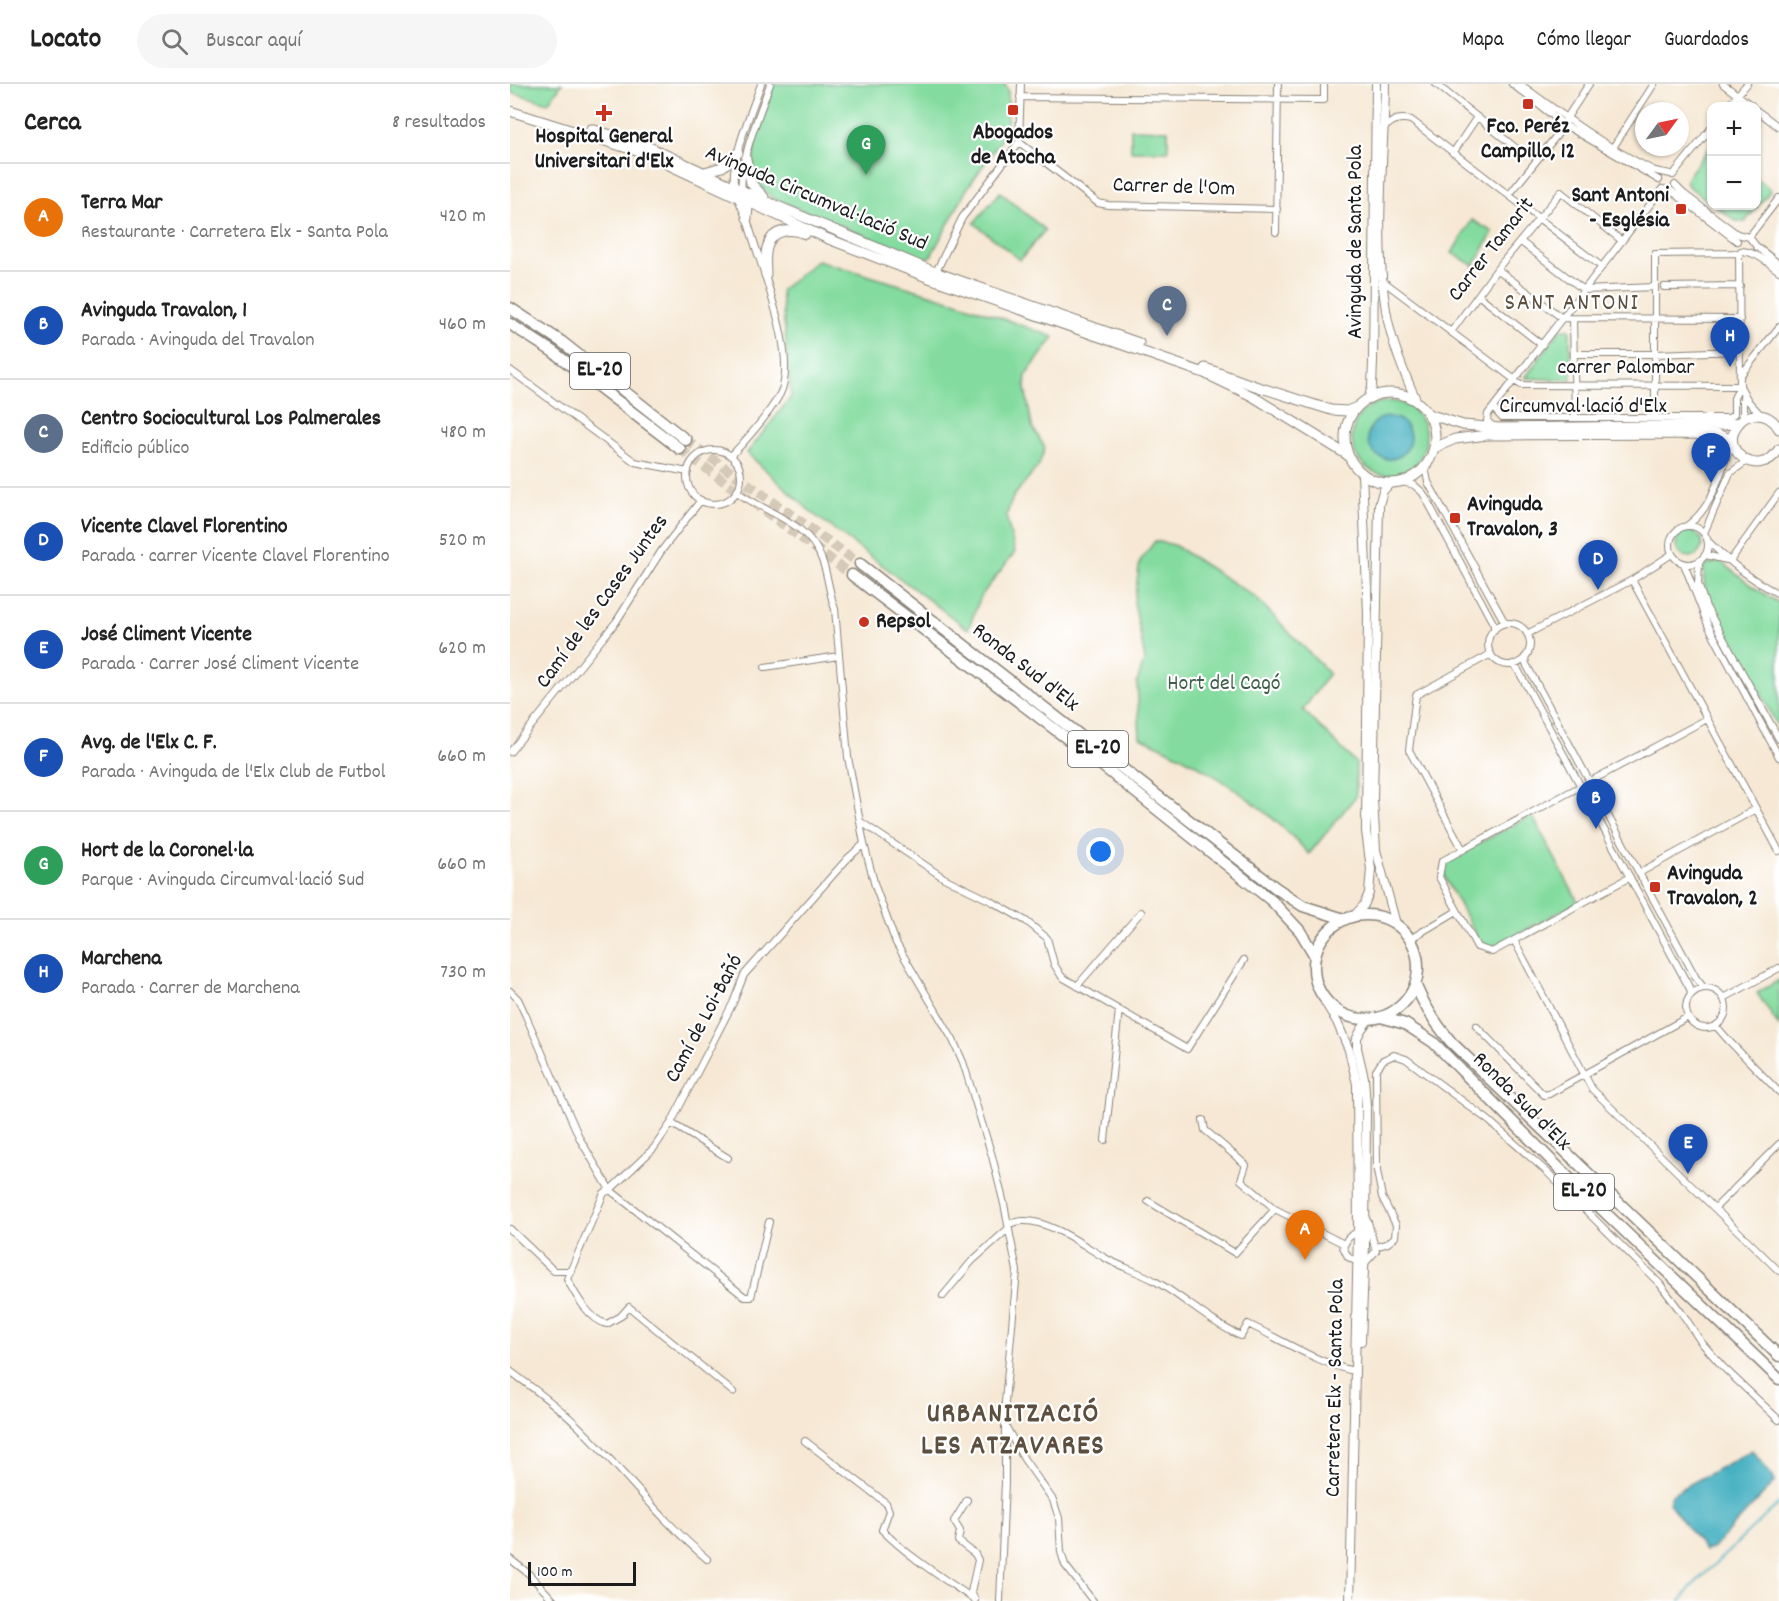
<!DOCTYPE html>
<html lang="es">
<meta charset="utf-8">
<style>
:root{--surface:#fff;--page:#f6f6f6;--text:#222;--muted:#767676;--line:#e0e0e0;--accent:#c8321e}
body{margin:0;font-family:Dekko,sans-serif;background:var(--page);color:var(--text)}
.controls{position:absolute;right:18px;top:18px;display:grid;overflow:hidden;border-radius:12px;box-shadow:0 2px 4px #0004}
.controls button{width:54px;height:54px;display:grid;place-items:center;padding:0;border:0;border-bottom:2px solid var(--line);background:var(--surface);color:var(--text);font:30px sans-serif}
.compass{position:absolute;left:1125px;top:18px;width:54px;height:54px;border-radius:50%;background:var(--surface);box-shadow:0 2px 4px #0004;rotate:57deg}
.scale{position:absolute;left:18px;bottom:15px;width:108px;box-sizing:border-box;padding-left:6px;border:3px solid #1c1c1c;border-top:0;font-size:16px;line-height:21px;white-space:nowrap;color:#1c1c1c;-webkit-text-stroke:4px #fff;paint-order:stroke}
.you{position:absolute;left:591px;top:768px;width:21px;height:21px;margin:-15px;border:4px solid #fff;border-radius:50%;background:#1a73e8;box-shadow:0 0 0 9px #1a73e833}
.badge{display:grid;place-items:center;width:39px;height:39px;border-radius:50%;background:var(--accent);color:#fff;font-size:20px;font-weight:700}
.pin{position:absolute;translate:-50% -50px;filter:drop-shadow(0 2px 3px #0008)}
.pin::after{content:'';position:absolute;top:32px;width:21px;height:18px;background:inherit;clip-path:polygon(0 0,100% 0,50% 100%)}
.list{margin:0;padding:0;list-style:none}
h2{display:flex;justify-content:space-between;align-items:center;height:78px;margin:0;padding:0 24px;font-size:26px}
h2 small{font-size:20px;font-weight:400;color:var(--muted)}
.list li{display:grid;grid-template-columns:39px 1fr auto;gap:18px;align-items:center;box-sizing:border-box;height:108px;padding:0 24px;border-top:2px solid var(--line)}
.list b{display:block;font-size:22px;white-space:nowrap}
.list p{margin:0;font-size:20px;white-space:nowrap;color:var(--muted)}
.list em{font-size:20px;font-style:normal;color:var(--muted)}
.icon{flex:none;width:33px;height:33px;fill:none;stroke:currentColor;stroke-width:2;stroke-linecap:round;stroke-linejoin:round}
.map{position:relative;flex:none;width:1269px;height:1517px;overflow:hidden}
header{display:flex;align-items:center;gap:36px;box-sizing:border-box;height:84px;padding:0 30px;background:var(--surface);border-bottom:2px solid var(--line)}
header strong{font-size:28px}
nav{display:flex;gap:33px;margin-inline-start:auto;font-size:21px}
.search{width:420px;height:54px;background:var(--page);display:flex;align-items:center;gap:15px;box-sizing:border-box;padding:0 21px;border-radius:33px;color:var(--muted);font-size:22px}
main{display:flex}
aside{flex:1;background:var(--surface)}
.map>svg:first-child{display:block}
.green{fill:#83db9f;stroke:#507c5e;stroke-width:1.5}
.water{fill:#41aebf;stroke:#2e656e;stroke-width:1.5}
.lines{fill:none;stroke-linecap:round;stroke-linejoin:round}
.stream{stroke:#41aebf;stroke-width:2}
.highway-tunnel{stroke:#d5c9b8;stroke-width:10;stroke-dasharray:10 5;stroke-linecap:butt}
.street-casing{stroke:#898278;stroke-width:8}
.secondary-casing{stroke:#898278;stroke-width:10}
.primary-casing{stroke:#898278;stroke-width:11}
.highway-casing{stroke:#898278;stroke-width:13}
.street{stroke:#fff;stroke-width:6}
.secondary{stroke:#fff;stroke-width:8}
.primary{stroke:#fff;stroke-width:9}
.highway{stroke:#fff;stroke-width:10}
.poi-dot{fill:#c8321e;stroke:#fff;stroke-width:2}
.labels{text-anchor:middle;dominant-baseline:central;stroke-width:4.5;stroke-linejoin:round;paint-order:stroke}
.shield{fill:#fff;stroke:#606060;stroke-width:1.5}
.shield-label{font-size:21px;font-weight:bold;fill:#1c1c1c}
.poi-label{font-size:22px;font-weight:bold;fill:#1c1c1c;stroke:#fff}
.street-label{font-size:22px;fill:#1c1c1c;stroke:#fff}
.park-label{font-size:22px;fill:#405f4a;stroke:#fff}
.neighbourhood-label{font-size:24px;letter-spacing:1.5px;fill:#5c4f40;stroke:#fff}
.district-label{font-size:28px;font-weight:bold;letter-spacing:1.5px;fill:#5c4f40;stroke:#fff}
</style>
<header>
<strong>Locato</strong>
<div class="search"><svg class="icon" aria-label="search" viewBox="0 0 24 24"><circle cx="10" cy="10" r="6"/><path d="M15 15l6 6"/></svg>Buscar aquí</div>
<nav><a>Mapa</a><a>Cómo llegar</a><a>Guardados</a></nav>
</header>
<main>
<aside>
<h2>Cerca<small>8 resultados</small></h2>
<ul class="list">
<li><span class="badge" style="background:#e8710a">A</span><div><b>Terra Mar</b><p>Restaurante · Carretera Elx - Santa Pola</p></div><em>420 m</em></li>
<li><span class="badge" style="background:#1a4fb4">B</span><div><b>Avinguda Travalon, 1</b><p>Parada · Avinguda del Travalon</p></div><em>460 m</em></li>
<li><span class="badge" style="background:#5c6f8a">C</span><div><b>Centro Sociocultural Los Palmerales</b><p>Edificio público</p></div><em>480 m</em></li>
<li><span class="badge" style="background:#1a4fb4">D</span><div><b>Vicente Clavel Florentino</b><p>Parada · carrer Vicente Clavel Florentino</p></div><em>520 m</em></li>
<li><span class="badge" style="background:#1a4fb4">E</span><div><b>José Climent Vicente</b><p>Parada · Carrer José Climent Vicente</p></div><em>620 m</em></li>
<li><span class="badge" style="background:#1a4fb4">F</span><div><b>Avg. de l'Elx C. F.</b><p>Parada · Avinguda de l'Elx Club de Futbol</p></div><em>660 m</em></li>
<li><span class="badge" style="background:#2e9e5b">G</span><div><b>Hort de la Coronel·la</b><p>Parque · Avinguda Circumval·lació Sud</p></div><em>660 m</em></li>
<li><span class="badge" style="background:#1a4fb4">H</span><div><b>Marchena</b><p>Parada · Carrer de Marchena</p></div><em>730 m</em></li>
</ul>
</aside>
<div class="map">
<svg width="1269" height="1517" viewBox="0 0 1269 1517">
<rect width="100%" height="100%" fill="#fff"/>
<filter id="ink" filterUnits="userSpaceOnUse"><feTurbulence type="fractalNoise" baseFrequency=".0167" numOctaves="2"/><feDisplacementMap in="SourceGraphic" scale="12" xChannelSelector="R" yChannelSelector="G"/><feConvolveMatrix kernelMatrix="1 2 1 2 8 2 1 2 1" color-interpolation-filters="sRGB"/></filter>
<filter id="wash" filterUnits="userSpaceOnUse"><feTurbulence type="fractalNoise" baseFrequency=".008" numOctaves="4" result="noise"/><feDisplacementMap in="SourceGraphic" scale="24" xChannelSelector="R" yChannelSelector="G"/><feGaussianBlur stdDeviation="1.35" result="paint"/><feColorMatrix in="noise" values="0 0 0 0 0 0 0 0 0 0 0 0 0 0 0 0 0 1.4 0 .05"/><feComposite in="paint" operator="in"/></filter>
<g filter="url(#wash)">
<rect width="100%" height="100%" fill="#f6e8d4"/>
<path class="green" d="M0,0h52l-14,19 -38,-11z
M264,0h231l3,7 -1,40 -40,58 -36,67 -8,3 -151,-61c-5,-5 -12,-11 -16,-18 -11,-23 11,-72 18,-96z
M621,45l37,1v21h-37z
M1201,61v58l-23,-17 -2,-5 2,-5z
M1247,94l14,12 -26,32 -9,-1 -21,-15h41z
M490,108l45,38 -25,30 -46,-37z
M962,136l21,12 -19,34 -22,-13z
M307,176l146,44 91,33 -28,38 -1,13 7,38 13,22 -6,17 -26,32 -7,19 9,36 -34,44 -13,33 -156,-116 -65,-60 44,-56 -10,-107z
M1051,245h9l1,51 -46,-2z
M842 354a37 37 0 1 1 74 0a37 37 0 1 1-74 0Z
M1166 460a13 13 0 1 1 26 0a13 13 0 1 1-26 0Z
M645,457l19,4 81,52 74,76 -26,37 53,53v33l-47,58c-45,-50 -107,-91 -169,-117l-3,-55 8,-23 -11,-57 6,-41z
M1211,478l31,24 27,17v127c-9,-19 -18,-37 -28,-55 -18,-33 -52,-70 -47,-110z
M1022,731l46,87 -84,45 -9,-1 -6,-5 -34,-63 -1,-12 6,-7z
M1269,896v46l-22,-33z"/>
<path class="water" d="M858 354a21 21 0 1 1 42 0a21 21 0 1 1-42 0Z
M1242,1366l21,27 2,5 -63,67 -7,2 -36,-48 3,-9z"/>
<g class="lines">
<path class="stream" d="M1171,1517l9,-13 89,-85"/>
</g>
</g>
<g filter="url(#ink)">
<g class="lines">
<path class="highway-tunnel" d="M176,356l174,124
M170,365l172,126"/>
<defs>
<path id="street" d="M926,0l80,64
M1002,0l53,41 94,55
M1010,0c42,31 84,62 131,85 7,4 15,3 22,6
M1213,0l29,22
M510,13l304,3v-16
M1218,22l19,-22
M1246,26l23,17
M874,44c9,-8 15,-11 27,-8l191,147
M509,58l79,61 10,2 169,4
M1102,65l42,-65
M943,69l24,-36
M1163,91l39,-48
M1165,101l9,9 53,40 12,3 8,10 22,17
M1152,105l8,1 7,5 60,46
M232,107c-4,-27 19,-81 28,-107
M999,111l56,-70 1,-6 23,-35
M236,133c-5,-11 -11,-22 -12,-35 -3,-23 19,-75 27,-98
M766,148l2,-148
M1239,153l30,-39
M1011,158l63,48 71,-3
M1231,167c15,1 26,11 38,20
M1230,168l-1,1 1,133 8,15 13,14
M987,185l65,49 178,1
M425,190l27,-56 57,-76 2,-58
M873,197l132,99
M1154,203l76,-1
M968,211l64,50
M1063,234l2,100
M941,248l46,-63 64,-77 61,49
M1064,270h81l84,-3
M0,286l125,92 53,10
M1230,292l39,-49
M1004,297l7,4 219,1
M1233,312v23
M983,324l9,10h227l5,-4v-16l6,-12
M1145,334v-164l84,-1
M984,343l-7,-6 1,-7 174,-225
M1188,352l15,6 10,22
M177 393a27 27 0 1 1 54 0a27 27 0 1 1-54 0Z
M221,372c16,-17 38,-42 49,-62 20,-39 -24,-137 -34,-179
M915,383l3,15 77,141
M893,398l11,3 9,8 71,132v5
M227,408c30,22 71,29 85,68 6,15 7,33 13,49l13,148 16,87 11,42 21,57 57,97 10,22 29,94 12,48 13,67 -12,131v80l-5,119
M1178,441c28,-21 31,-54 45,-84
M1160 461a19 19 0 1 1 38 0a19 19 0 1 1-38 0Z
M1194,449l26,-60 17,-12
M1198,457c21,21 45,40 71,53
M1195,471l22,5
M1220,477l49,-68
M1189,478l-1,22 8,23 73,132
M1174,480l24,61 71,132
M1122,496l147,271
M978 560a21 21 0 1 1 42 0a21 21 0 1 1-42 0Z
M1017,550l105,-54 40,-26
M1015,573l1,7 170,314 8,10
M1003,580l5,6 172,319 1,6
M255,583l74,-11
M0,668l106,-130 46,-72 39,-50
M1079,698l118,-63
M1071,702l-139,75 -3,16 38,70 15,5 138,-75
M351,738l83,56 47,23 35,20 21,17 7,26 8,13 125,72 57,-89
M953,766l-54,-100 7,-55 75,-41
M1129,789l117,-64
M900,855l47,-28
M1004,856l78,149 187,182
M567,902l64,-74
M1176 924a20 20 0 1 1 40 0a20 20 0 1 1-40 0Z
M0,907l8,8 7,15 55,125 30,51 135,107h6l18,-75
M1214,914l55,-30
M966,942l68,69 5,-1 139,-77
M1206,942l14,16 49,50
M693,1036l2,10 41,35 -5,15 34,29 69,35
M161,1039l57,35
M595,1056l14,-130
M638,1117l87,52 40,-44
M1205,1124l64,-64
M498,1140c5,-1 10,-3 14,-3 26,-2 61,24 83,37 16,9 35,14 50,23 30,17 54,41 86,55l7,-12c34,16 70,39 106,47
M0,1145l44,42h17
M866,1163l12,-4 7,-6 1,-12 -14,-28 -5,-26 -1,-100 7,-11 11,-5 12,4 82,61 58,51 114,113 24,32 17,26 22,25 56,53
M847,1178l-9,-5 -5,-10 5,-9 10,-7
M855,1179l11,-12 -8,-29
M433,1212l29,-35 37,-33
M0,1287c23,17 48,35 68,55 44,43 82,93 129,133
M223,1308l-104,-85 -8,9 -14,8c-18,-4 -32,-30 -40,-45l37,-86 6,-3 44,-42 17,-25 62,-120 11,-28 104,-117 16,-14
M496,1343l18,32 29,41 6,18 2,34 4,13 28,36
M295,1357l81,62 3,8 -7,19c28,28 61,48 93,70
M457,1416l-13,21 6,10 -2,10 17,13 3,6 -7,32 4,8
M0,1475l18,14 26,28"/>
<path id="secondary" d="M875,0c-1,73 -11,154 1,226 5,32 18,63 31,92
M858,315l4,-12 1,-25 3,-278
M880,399l-7,8 -4,14 -6,295 3,50 20,74
M844,832l10,-11 5,-12 2,-24 -5,-38 2,-218 -6,-140
M815,918l12,20 12,28 8,34 1,147 -8,370
M851,1257l4,-95 1,-140 -2,-28 -7,-30v-10l4,-8 8,-11"/>
<path id="primary" d="M0,27l133,42 183,85 106,41 272,94 48,23 97,60
M81,45l54,16 118,55 172,72 204,71
M236,75l5,24 13,14
M195,88l17,-5 16,-14
M237,134l1,-12 9,-4
M256,191c0,-9 -2,-21 2,-30 5,-16 24,-17 37,-11
M695,284l50,18 76,24 16,1 10,-4
M835 354a45 45 0 1 1 90 0a45 45 0 1 1-90 0Z
M918,330l35,11 37,3 224,-3 16,-3
M1269,345c-5,-9 -12,-14 -22,-14 -7,0 -13,2 -17,7 -25,25 18,61 39,27
M924,364l21,-9 32,-4 230,-1 15,6"/>
<path id="highway" d="M0,224l52,34 124,98
M0,240l42,27 128,98
M350,480l416,324 27,18 41,13
M342,491l238,181 182,145 28,30 15,25
M804 883a52 52 0 1 1 104 0a52 52 0 1 1-104 0Z
M905,900c9,22 21,40 36,58l328,314
M871,933l24,7 28,18 134,134 212,203"/>
</defs>
<use href="#street" class="street-casing"/>
<use href="#secondary" class="secondary-casing"/>
<use href="#primary" class="primary-casing"/>
<use href="#highway" class="highway-casing"/>
<use href="#street" class="street"/>
<use href="#secondary" class="secondary"/>
<use href="#primary" class="primary"/>
<use href="#highway" class="highway"/>
</g>
</g>
<g class="poi-dot">
<rect x="1012" y="14" width="12" height="12" rx="3"/>
<rect x="497" y="20" width="12" height="12" rx="3"/>
<path d="M91 20h6v6h6v6h-6v6h-6v-6h-6v-6h6z"/>
<rect x="1165" y="119" width="12" height="12" rx="3"/>
<rect x="939" y="428" width="12" height="12" rx="3"/>
<circle cx="354" cy="538" r="6"/>
<rect x="1139" y="797" width="12" height="12" rx="3"/>
</g>
<g class="labels">
<g class="shield">
<rect x="60" y="269" width="60" height="36" rx="4.5"/>
<rect x="558" y="647" width="60" height="36" rx="4.5"/>
<rect x="1044" y="1090" width="60" height="36" rx="4.5"/>
</g>
<g class="shield-label">
<text x="90" y="287">EL-20</text>
<text x="588" y="665">EL-20</text>
<text x="1074" y="1108">EL-20</text>
</g>
<g class="poi-label">
<text x="1018" y="43">Fco. Peréz<tspan x="1018" dy="25">Campillo, 12</tspan></text>
<text x="503" y="49">Abogados<tspan x="503" dy="25">de Atocha</tspan></text>
<text x="94" y="53">Hospital General<tspan x="94" dy="25">Universitari d'Elx</tspan></text>
<text x="1159" y="112" text-anchor="end">Sant Antoni<tspan x="1159" dy="25">- Església</tspan></text>
<text x="957" y="421" text-anchor="start">Avinguda<tspan x="957" dy="25">Travalon, 3</tspan></text>
<text x="366" y="538" text-anchor="start">Repsol</text>
<text x="1157" y="790" text-anchor="start">Avinguda<tspan x="1157" dy="25">Travalon, 2</tspan></text>
</g>
<g class="street-label">
<text transform="translate(664 104) rotate(2)">Carrer de l'Om</text>
<text transform="translate(306 115) rotate(23)">Avinguda Circumval·lació Sud</text>
<text transform="translate(846 158) rotate(-90)">Avinguda de Santa Pola</text>
<text transform="translate(982 166) rotate(-52)">Carrer Tamarit</text>
<text x="1116" y="284">carrer Palombar</text>
<text x="1073" y="323">Circumval·lació d'Elx</text>
<text transform="translate(93 518) rotate(-54)">Camí de les Cases Juntes</text>
<text transform="translate(515 584) rotate(38)">Ronda Sud d'Elx</text>
<text transform="translate(195 935) rotate(-62)">Camí de Loi-Bañó</text>
<text transform="translate(1011 1018) rotate(45)">Ronda Sud d'Elx</text>
<text transform="translate(826 1304) rotate(-89)">Carretera Elx - Santa Pola</text>
</g>
<g class="park-label">
<text x="714" y="600">Hort del Cagó</text>
</g>
<g class="neighbourhood-label">
<text x="1062" y="220">SANT ANTONI</text>
</g>
<g class="district-label">
<text x="503" y="1332">URBANITZACIÓ<tspan x="503" dy="32">LES ATZAVARES</tspan></text>
</g>
</g>
</svg>
<div class="controls">
<button>+</button>
<button>−</button>
</div>
<svg class="compass" viewBox="-18 -18 36 36"><path d="M0-13l5 13h-10z" fill="#e53935"/><path d="M0 13l5-13h-10z" fill="#767676"/></svg>
<div class="scale">100 m</div>
<div class="you"></div>
<div class="pin badge" style="left:795px;top:1176px;background:#e8710a">A</div>
<div class="pin badge" style="left:1086px;top:745px;background:#1a4fb4">B</div>
<div class="pin badge" style="left:657px;top:252px;background:#5c6f8a">C</div>
<div class="pin badge" style="left:1088px;top:506px;background:#1a4fb4">D</div>
<div class="pin badge" style="left:1178px;top:1090px;background:#1a4fb4">E</div>
<div class="pin badge" style="left:1201px;top:399px;background:#1a4fb4">F</div>
<div class="pin badge" style="left:356px;top:91px;background:#2e9e5b">G</div>
<div class="pin badge" style="left:1220px;top:283px;background:#1a4fb4">H</div>
</div>
</main>
